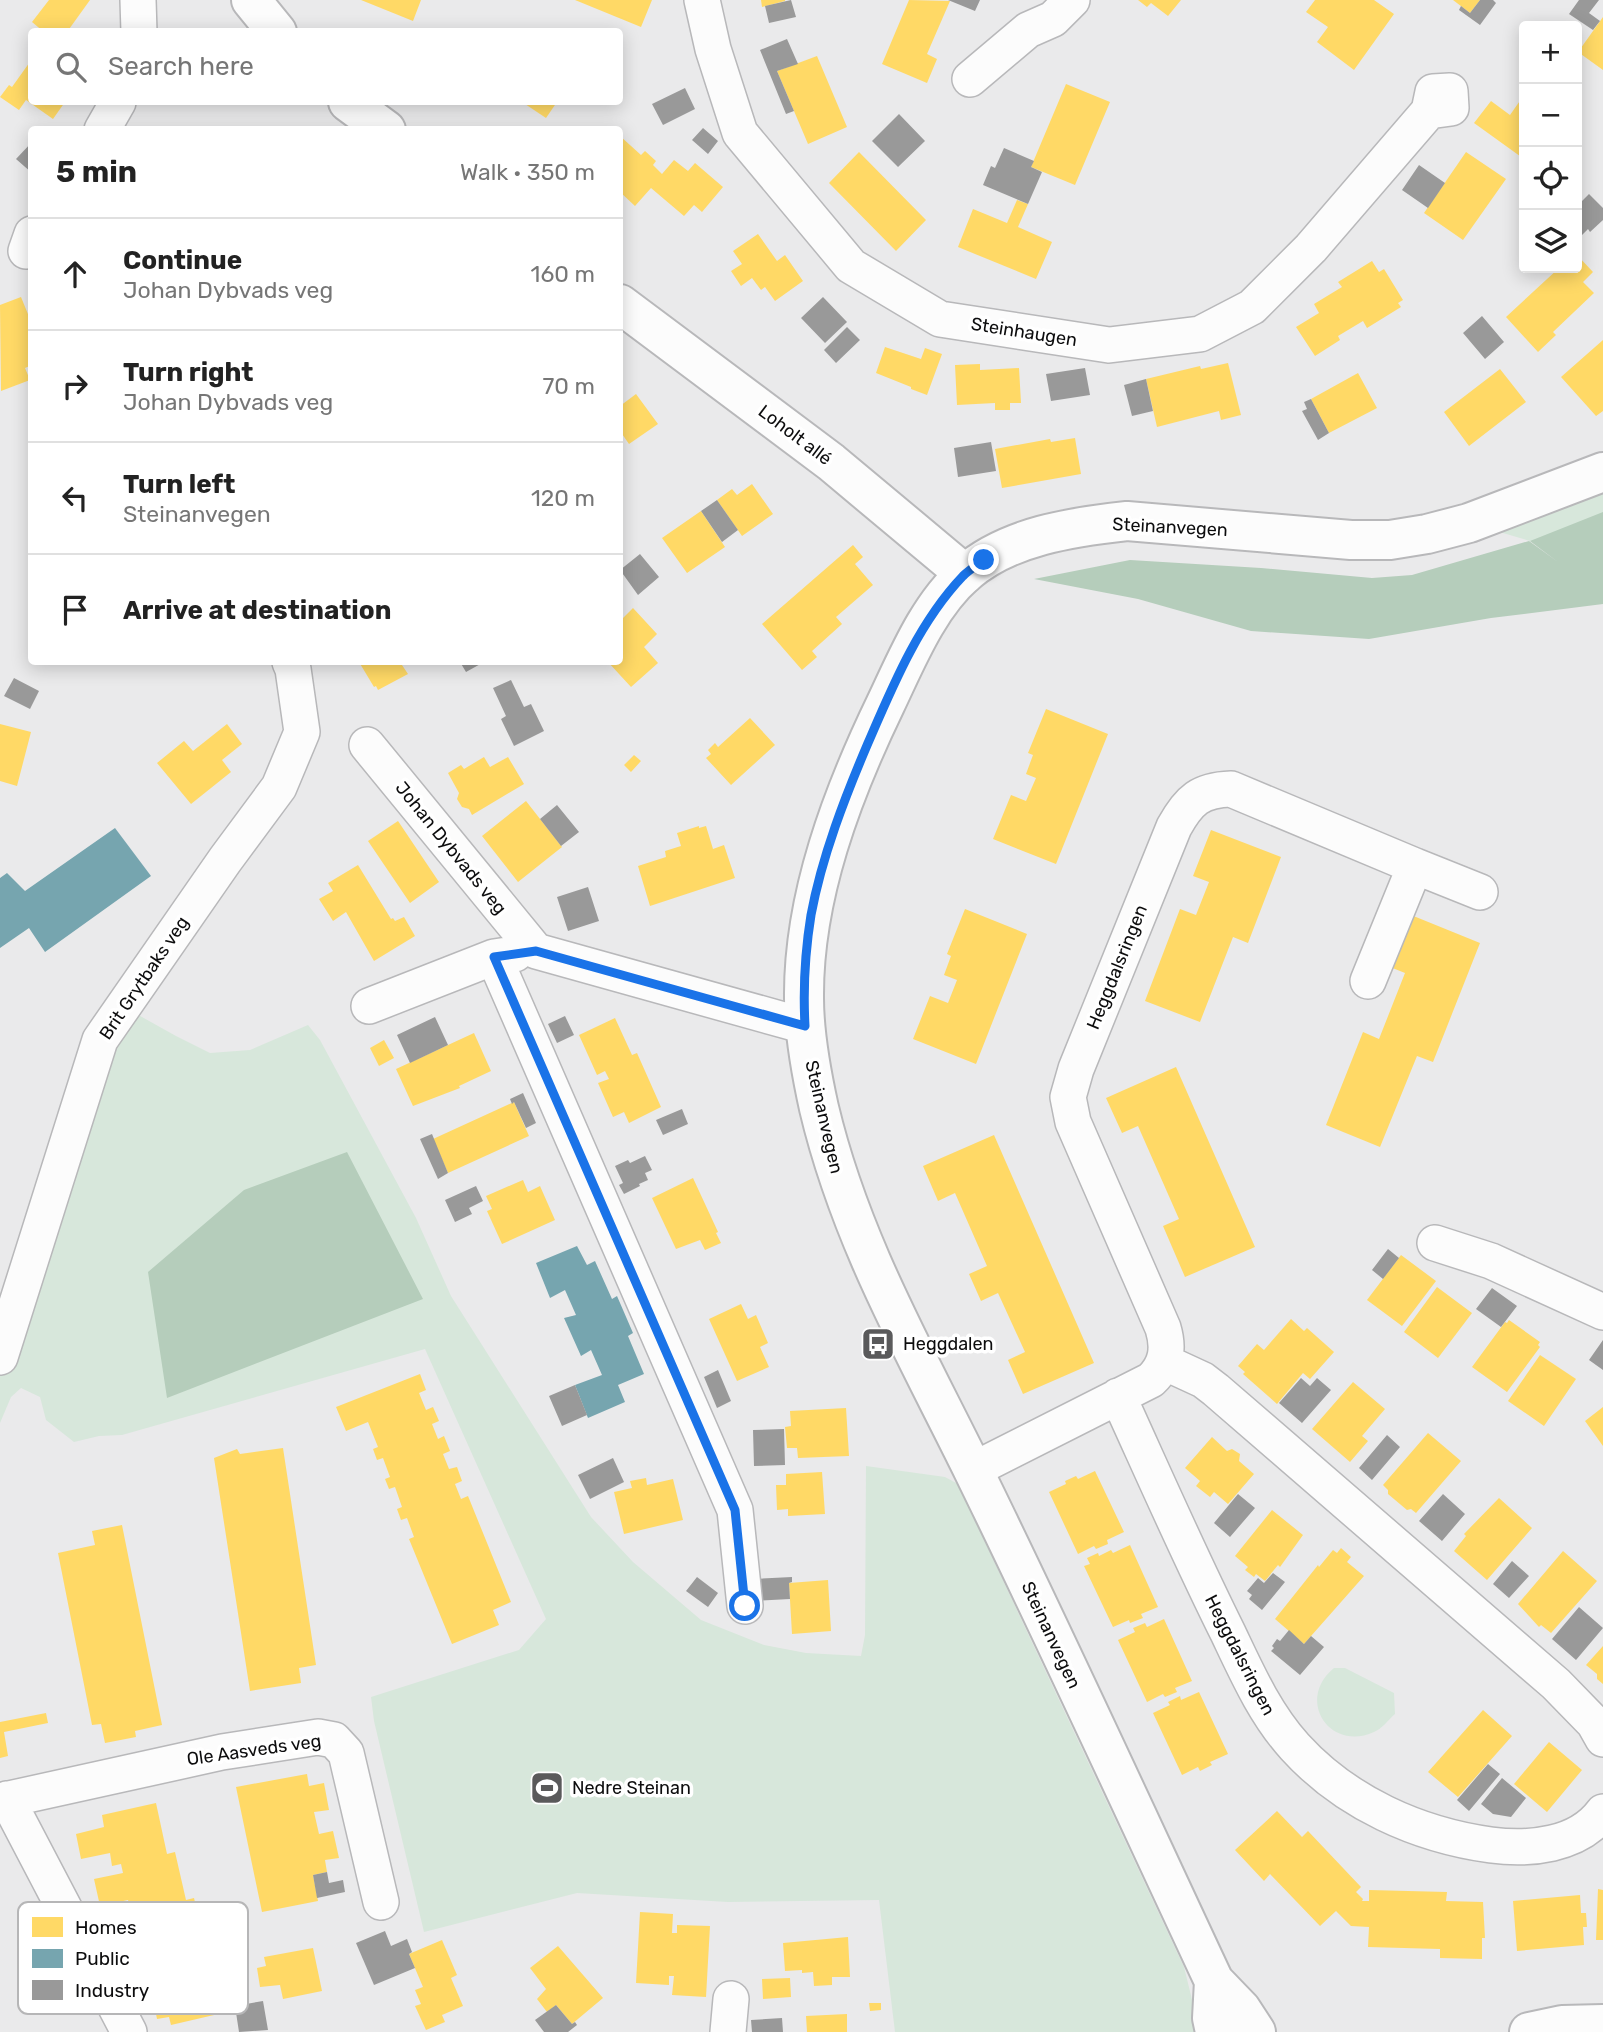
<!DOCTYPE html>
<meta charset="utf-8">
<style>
:root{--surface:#fff;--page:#f2f2f2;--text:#222;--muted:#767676;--line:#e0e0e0}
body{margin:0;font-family:Rubik,sans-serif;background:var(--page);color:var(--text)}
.controls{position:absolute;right:21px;top:21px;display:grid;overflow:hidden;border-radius:7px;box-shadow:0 4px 18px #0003}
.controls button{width:63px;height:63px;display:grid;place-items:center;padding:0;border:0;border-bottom:2px solid var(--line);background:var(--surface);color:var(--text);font:35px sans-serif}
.stop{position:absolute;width:21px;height:21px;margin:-16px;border:5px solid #1a73e8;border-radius:50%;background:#fff}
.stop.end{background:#1a73e8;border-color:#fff;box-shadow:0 2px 7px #0008}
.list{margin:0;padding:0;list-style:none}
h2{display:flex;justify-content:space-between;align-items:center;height:91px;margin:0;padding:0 28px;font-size:30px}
h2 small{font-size:23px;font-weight:400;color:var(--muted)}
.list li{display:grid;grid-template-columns:46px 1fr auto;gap:21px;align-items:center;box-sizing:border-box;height:112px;padding:0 28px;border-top:2px solid var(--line)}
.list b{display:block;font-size:26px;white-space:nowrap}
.list p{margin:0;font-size:23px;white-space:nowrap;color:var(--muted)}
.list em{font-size:23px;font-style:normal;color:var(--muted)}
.icon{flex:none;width:38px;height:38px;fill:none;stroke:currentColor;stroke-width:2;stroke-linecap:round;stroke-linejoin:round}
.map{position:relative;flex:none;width:1603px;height:2032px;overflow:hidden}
.search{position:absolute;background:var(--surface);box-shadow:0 4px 18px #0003;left:28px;top:28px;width:595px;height:77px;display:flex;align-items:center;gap:18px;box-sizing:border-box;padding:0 24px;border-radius:7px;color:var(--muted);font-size:26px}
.panel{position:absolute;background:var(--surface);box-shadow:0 4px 18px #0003;left:28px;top:126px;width:595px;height:539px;border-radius:7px}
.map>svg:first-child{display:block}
.green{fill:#d7e7db}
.forest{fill:#b5cdbb}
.homes{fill:#ffd966}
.public{fill:#76a5af}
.industry{fill:#999}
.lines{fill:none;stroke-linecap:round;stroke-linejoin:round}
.minor-casing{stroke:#b8b8ba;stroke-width:38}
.tertiary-casing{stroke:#b8b8ba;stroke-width:42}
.secondary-casing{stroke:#b8b8ba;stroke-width:42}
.minor{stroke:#fcfcfc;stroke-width:35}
.tertiary{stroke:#fcfcfc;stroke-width:38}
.secondary{stroke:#fcfcfc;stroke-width:38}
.route{stroke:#1a73e8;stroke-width:9}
.labels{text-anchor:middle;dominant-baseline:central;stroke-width:7;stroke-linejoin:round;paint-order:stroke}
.street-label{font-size:18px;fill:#0d0d0e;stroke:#fff}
.poi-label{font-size:18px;fill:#0d0d0e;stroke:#fff;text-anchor:start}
.key{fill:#fff;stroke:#b6b6b7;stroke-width:2}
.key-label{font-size:19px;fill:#0d0d0e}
</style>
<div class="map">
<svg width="1603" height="2032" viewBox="0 0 1603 2032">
<rect width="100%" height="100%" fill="#eaeaeb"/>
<path class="green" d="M1603,472v122l-73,-53 -61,-18z
M124,1007l52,29 34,17 40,-3 58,-25 12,15 96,178 35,78 140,221 42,45 68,58 63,25 42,8 55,3 4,-21 1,-169 79,11 13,7 226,483 16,65h-305l-16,-132 -151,2 -151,-9 -153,39 -50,-211 -3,-24 148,-47 27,-31 -121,-270 -303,86 -23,1 -25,6 -28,-22 -6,-23 -19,-9 -10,9 -11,26v-66z
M1334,1668h11l49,25 1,21c-7,6 -13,15 -21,18 -44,20 -79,-32 -40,-64z"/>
<path class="forest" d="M1603,512v92l-112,14 -122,21 -118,-8 -113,-32 -104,-20 96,-19 131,8 111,10 40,-3 117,-34 29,21 -28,-21z
M347,1152l76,147 -256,99 -19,-126 96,-82z"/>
<path class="homes" d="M49,0h41l-23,32h-23l-12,-10z
M361,0h60l-8,21z
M575,0h77l-11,27z
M761,0h24v1l-23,6z
M909,0l41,1 -23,53 10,5 -10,24 -45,-19z
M1138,0h43l-13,16 -17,-13 -4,4z
M1315,0h59l20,14 -40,56 -37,-28 11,-15 -22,-15z
M1453,0h27l-10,13z
M1603,17v53l-25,-18z
M817,56l30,71 -39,17 -31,-73z
M32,59v43h33l-12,17 -27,-19 -7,10 -19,-13 9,-12 3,2z
M1066,84l44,18 -35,83 -44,-18z
M1524,95v64l-50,-36 17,-22 19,14z
M522,102h35l-11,16z
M620,136l21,19 4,-4 11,10 -3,4 9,9 12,-14 14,11 7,-8 28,24 -21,25 -8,-7 -10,11 -33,-28 -16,18 -15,-14z
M859,152l67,68 -30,31 -67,-68z
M1466,152l40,27 -43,61 -39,-27z
M1017,200l11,4 -10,23 34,15 -16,37 -78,-32 15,-38 34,14z
M758,234l19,27 8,-6 18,26 -28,20 -10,-14 -4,3 -9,-12 -11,8 -10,-15 11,-7 -9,-13z
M1577,255l16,17 -10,10 11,11 -41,39 3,3 -18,17 -32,-35 53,-49h18z
M1372,261l7,11 5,-3 19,31 -5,3 3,4 -34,21 -4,-7 -25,15 2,4 -25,16 -19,-29 23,-14 -5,-9 28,-17 -4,-5z
M21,297l11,27v41l-7,3 5,12 -29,11 -1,-86z
M1603,340v71l-7,5 -35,-39z
M885,347l36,12 4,-11 17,6 -15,41 -16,-6v-2l-35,-14z
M1228,363l13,52 -20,5 -2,-9 -62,16 -11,-48 54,-13 1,3z
M980,364v6l39,-2 2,35h-11v7h-15v-7l-38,2 -2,-40z
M1500,369l26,33 -57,44 -25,-34z
M1358,373l19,35 -48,25 -18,-34z
M636,394l22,30 -29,20 -9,-13v-25z
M1075,438l6,36 -79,14 -7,-39 55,-10 1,3z
M752,484l21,30 -31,22 -25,-36 15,-11 5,6z
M701,511l24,36 -38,26 -25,-35z
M853,545l10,12 -8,7 18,21 -37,32 6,7 -30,27 5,6 -15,13 -40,-46z
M633,608l24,26 -13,13 14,16 -27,24 -23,-25h12v-41z
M359,662h41l8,12 -30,16 -2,-4 -2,1z
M1046,709l62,25 -52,130 -63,-25 18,-44 15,6 10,-23 -10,-4 7,-19 -5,-2z
M750,718l25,27 -44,40 -25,-27 5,-4 -3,-4 7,-7 3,4z
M0,724l31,8 -14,54 -17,-5z
M227,724l15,20 -20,16 9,12 -40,32 -34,-41 27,-22 9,10z
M634,755l7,6 -10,11 -7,-7z
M484,757l6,10 18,-10 16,27 -52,31 -3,-6 -7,-2 -5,-8 2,-6 -11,-20 13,-8 3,4z
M526,801l36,46 -44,35 -36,-46z
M398,821l41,61 -29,21 -42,-62z
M699,826v2l7,-2 7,23 11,-4 11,33 -85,28 -12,-40 28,-9 -1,-6 16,-5 -4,-13z
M1211,830l70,27 -33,86 -15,-6 -33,85 -55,-21 35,-92 16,6 13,-33 -16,-6z
M358,865l33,54 2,-1 2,3 9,-4 11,19 -41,25 -28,-49 -13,9 -14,-22 14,-8 -5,-8z
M965,909l62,25 -51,130 -63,-25 17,-43 18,7 9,-23 -13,-5 7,-19 -4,-2z
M1411,915l69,28 -47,119 -16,-6 -37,91 -54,-22 37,-93 16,7 26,-66 -15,-6z
M615,1018l17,37 5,-2 24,54 -32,16 -5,-11 -11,5 -15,-34 11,-4 -4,-8 -8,4 -18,-40z
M474,1033l17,38 -32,15 1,2 -47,18 -17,-37z
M384,1040l10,18 -15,8 -9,-18z
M1176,1067l79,180 -70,30 -22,-51 16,-7 -41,-93 -16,7 -16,-35z
M514,1102l15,34 -81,37 -15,-34z
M994,1135l100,228 -71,31 -15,-34 17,-8 -27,-59 -17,8 -12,-27 18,-8 -32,-73 -17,8 -15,-35z
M693,1178l25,54 -2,1 5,10 -16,7 -5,-10 -24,9 -24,-51z
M523,1180l5,12 12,-6 15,34 -53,24 -15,-33 5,-2 -6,-13z
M1401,1255l35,26 -34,45 -35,-26z
M1437,1287l35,26 -34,45 -34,-26z
M741,1304l7,15 8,-4 12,28 -8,4 9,20 -32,14 -28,-62z
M1291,1319l13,12 3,-3 27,24 -24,27 -7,-6 -26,31 -34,-30 2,-2 -7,-6 19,-22 7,6z
M1509,1320l31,22 -2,3 2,2 -33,45 -35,-25 33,-45 2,1z
M1540,1355l36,24 -32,47 -36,-25z
M420,1374l6,16 -7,3 7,17 7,-3 6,14 -7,3 6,15 6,-3 6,15 -7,3 6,15 8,-2 5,14 -7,3 6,15 7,-3 43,106 -18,8 6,15 -47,19 -43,-105 5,-2 -7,-19 -6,2 -4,-11 5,-2 -7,-20 -6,2 -4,-10 5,-2 -7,-19 -6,2 -4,-11 5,-2 -10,-25 -22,9 -10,-24z
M1353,1382l32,27 -23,27 6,5 -18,21 -38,-33z
M1603,1407v39l-18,-25z
M846,1408l3,48 -51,2 -1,-10h-10l-2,-21 6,-1 -1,-15z
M1428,1433l33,28 -45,52 -5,-4 -4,1 -19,-16v-4l-5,-5z
M1212,1437l15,14 5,-2 8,5 -1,7 15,13 -26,30 -14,-12 -4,5 -14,-11 4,-5 -15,-13z
M283,1448l33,217 -17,3 2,15 -51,8 -36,-233 23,-9 3,5z
M1095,1471l29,61 -17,8 1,4 -12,5 -2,-3 -16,8 -29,-62 17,-8 -1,-3 11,-5 2,3z
M822,1472l3,42 -37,2v-7l-11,1 -1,-25h10v-11z
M646,1478l1,7 26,-6 10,41 -59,14 -10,-42 18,-4 -2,-7z
M1499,1498l33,30 -45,52 -33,-29 12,-15 -2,-2z
M1272,1510l31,25 -23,32 -2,-2 -13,16 -9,-7 -2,3 -9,-7 3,-3 -13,-11z
M122,1525l40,200 -27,6 1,6 -31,6 -4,-19 -9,1 -34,-172 37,-8 -3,-14z
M1130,1545l28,62 -17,7 2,4 -13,5 -1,-3 -16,7 -29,-61 6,-2 -3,-6 11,-5 1,3 12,-6 2,3z
M1341,1548l10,9 -4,5 17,14 -60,68 -29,-25 43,-54 1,2 14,-17 4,3z
M1563,1551l34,30 -46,52 -10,-8 -2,2 -21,-23z
M828,1580l3,51 -39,3 -3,-51z
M1164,1619l28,62 -17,7 2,4 -12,5 -2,-3 -16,8 -29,-62 17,-8 -2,-4 12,-5 2,4z
M1603,1646v38l-6,-5v-5l-11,-9z
M1199,1692l29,62 -18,8 2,3 -12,6 -2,-4 -16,8 -29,-62 17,-8 -2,-3 12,-6 1,4z
M1483,1710l29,26 -54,61 -30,-25z
M46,1713l2,10 -44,9 4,24 -8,2v-36z
M1549,1742l33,28 -35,42 -33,-28z
M307,1774l2,12 15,-3 5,27 -15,2 5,22 14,-3 6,27 -14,2 2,12 -14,3 5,26 -56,11 -26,-125z
M156,1803l11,51 8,-2 11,48 8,-2 6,25 -55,12 -1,-3 -29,7 -3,-14 29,-6 -2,-9 -8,2 -3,-12 -28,6 -6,-27 29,-6 -2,-9 -9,2 -2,-13 -29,6 -5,-25 28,-7 -2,-12z
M1277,1811l25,26 6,-6 53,56 -5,5 7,7 -1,2h7v-11l78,2 -1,9 37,1 2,36h-3v21l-42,-1v-9l-72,-2 1,-20 -18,-1 -15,-15 -16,15 -50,-52 -6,7 -29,-31z
M1598,1889l5,1v50h-7z
M1580,1895l1,18h5l1,14h-4l1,18 -67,6 -4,-50z
M640,1912l33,2 -1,19h5v-8l33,1 -4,71 -34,-2 2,-19h-5v9l-33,-2z
M848,1937l2,40h-18v8l-18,1 -1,-14 -11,1v-3l-17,1 -2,-28z
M442,1940l15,35 -6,3 12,28 -21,9 3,7 -19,8 -11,-24 6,-2 -6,-14 8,-3 -14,-33z
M558,1946l45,52 -31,26 -16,-19 -9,7 -10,-13 9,-10 -16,-21z
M313,1948l9,43 -39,8 -3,-14 -20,2 -3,-19 9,-2 -2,-9z
M188,1960l6,35 28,-6 5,23 -56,13 -2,-8 -12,2 -10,-51z
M790,1978l1,19 -28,2 -1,-20z
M869,2003h12v7l-11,1z
M847,2014v18h-40l-1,-16z"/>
<path class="public" d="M115,828l36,48 -106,76 -16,-24 -29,20v-70l7,-5 18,18z
M577,1246l10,19 8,-4 17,38 5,-3 16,37 -5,3 16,38 -26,11 7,17 -37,16 -13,-33 27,-10 -11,-25 -10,6 -17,-38 12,-3 -11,-25 -15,8 -14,-35z"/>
<path class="industry" d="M791,0l5,17 -27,6 -4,-17z
M948,0h32l-5,11z
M1480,0h13l3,3 -16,22 -21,-15 2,-4 9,7z
M1579,0h20l-10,13 11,8 -7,9 -24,-16z
M787,39l11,25 -21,7 17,40 -8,3 -26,-64z
M685,88l10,21 -32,16 -11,-21z
M899,114l26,27 -27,26 -26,-26z
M703,128l15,13 -10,13 -16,-14z
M32,142v31l-16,-14z
M1004,148l30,13 -3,6 11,5 -14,32 -45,-19 8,-19 4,2z
M1419,165l26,18 -17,25 -26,-18z
M1589,194l14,14v12l-13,12 -2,-3 -10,10 -1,-33z
M823,297l24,25 -22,21 -24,-25z
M1482,316l22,26 -19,17 -22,-26z
M847,327l13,13 -24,23 -12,-13z
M1085,368l5,27 -39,6 -5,-27z
M1146,379l7,32 -21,5 -8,-31z
M1311,399l18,34 -11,7 -16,-29 5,-2 -3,-7z
M991,442l5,29 -38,6 -4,-29z
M717,500l21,30 -16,12 -21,-31z
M640,554l19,23 -21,18 -18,-25z
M460,662h24l-18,10z
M14,678l25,13 -9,18 -26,-13z
M511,680l13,27 7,-3 13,27 -30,15 -13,-27 5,-3 -13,-28z
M557,805l22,27 -18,14 -21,-27z
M588,887l11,34 -31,10 -11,-34z
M565,1016l9,19 -17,8 -9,-19z
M435,1017l13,28 -38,18 -13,-28z
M523,1093l13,30 -10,5 -12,-26 -2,2 -2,-5z
M682,1109l6,15 -25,11 -7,-15z
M432,1134l16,39 -10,6 -18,-40z
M645,1156l7,14 -7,3 3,7 -9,4 1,2 -16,8 -5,-9 4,-2 -8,-17 13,-6 2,3z
M476,1186l7,15 -14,7 3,6 -17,8 -10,-22z
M1388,1249l11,9 -16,21 -11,-9z
M1492,1288l25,18 -16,21 -25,-18z
M1603,1340v30l-14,-10z
M718,1370l13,31 -14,7 -13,-31z
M1301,1378l9,8 7,-8 14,12 -29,33 -23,-20z
M575,1385l12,30 -25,11 -13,-30z
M784,1429l1,36 -31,1 -1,-36z
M1387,1435l13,12 -28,33 -13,-12z
M613,1458l11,24 -34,17 -12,-24z
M1238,1494l17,14 -25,29 -16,-14z
M1443,1494l22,20 -23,27 -23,-20z
M1512,1561l17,15 -20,22 -16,-14z
M1273,1573l12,9 -23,28 -13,-11 3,-4 -5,-4 11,-13 6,5z
M697,1577l21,16 -10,14 -22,-16z
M792,1577v5l-3,1 1,16 -35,2 -1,-22z
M1579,1607l24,21 -27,32 -24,-21z
M1289,1630l15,14 7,-8 13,11 -24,28 -29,-24 3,-3 -2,-2 5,-7 3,2z
M1488,1764l12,10 -31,37 -12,-11z
M1502,1778l24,20 -15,19 -18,-3 -12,-10z
M327,1872l2,11 14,-3 2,12 -28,6 -4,-23z
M385,1931l6,15 16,-7 5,13 -3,2 6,14 -41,17 -18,-42z
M263,2001l5,29 -29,2 -4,-26z
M556,2005l16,19 3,-2 2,3 -9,7h-24l-9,-12z
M782,2018l1,14h-31l-1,-12z"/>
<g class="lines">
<defs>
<path id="minor" d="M138,0l1,32
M702,0l11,49 27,84 111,133 89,53 169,26 91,-11 52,-27 59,-59 118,-137 4,-19 17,-1 1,17 -22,3
M970,79l58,-49 25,-11 19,-19
M102,130l16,-28
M26,251l6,-17
M367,745l169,206 269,75
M1415,866l65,26
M494,957l241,553 10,96
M369,1006l125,-49 21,-3
M1435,1243l56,18 112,51
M0,1357l100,-317 125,-180 54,-73 23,-55 -9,-63 -3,-7
M1164,1362l39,18 13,10 340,294 38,39 9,16
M1118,1396c36,79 71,159 110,237 19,40 37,81 67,114 51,56 123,88 196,98 38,5 87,1 112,-33
M973,1470l178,-90c16,-15 18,-32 12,-52l-90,-206 -5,-25 8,-28 98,-242c15,-27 26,-37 57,-38l184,77 -47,115
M7,1799l122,233
M0,1801l222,-49 96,-15 16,3 12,13 35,149
M728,2032l3,-33"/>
<path id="tertiary" d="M251,0l26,32
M348,102l38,28
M620,304l211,158 134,112"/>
<path id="secondary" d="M1214,1981l-2,37 3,14
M1256,2032l-15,-23 -27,-28c-80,-171 -158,-342 -241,-511 -59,-120 -123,-231 -154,-362 -8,-36 -15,-73 -15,-110 -1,-101 38,-204 82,-295 21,-44 42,-97 80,-130 43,-37 106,-46 161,-52l224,19h39l37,-6 42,-11 134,-51
M1529,2032l33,-7 41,-1"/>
</defs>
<use href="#minor" class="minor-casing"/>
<use href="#tertiary" class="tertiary-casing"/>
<use href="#secondary" class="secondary-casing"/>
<use href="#minor" class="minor"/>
<use href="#tertiary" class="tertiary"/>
<use href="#secondary" class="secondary"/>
</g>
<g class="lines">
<path class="route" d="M745,1606l-10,-96 -241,-553 42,-6 269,75c-2,-37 0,-74 6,-111 11,-59 34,-118 57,-172 25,-58 51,-121 95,-167 6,-6 14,-11 21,-16"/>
</g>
<defs>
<symbol id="bus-square" viewBox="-11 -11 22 22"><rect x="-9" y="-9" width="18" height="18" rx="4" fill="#5a5a5b" stroke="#fff"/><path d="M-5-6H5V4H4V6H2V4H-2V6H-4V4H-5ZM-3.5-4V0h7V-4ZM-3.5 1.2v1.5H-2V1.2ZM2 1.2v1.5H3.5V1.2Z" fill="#fff"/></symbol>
<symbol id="stadium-square" viewBox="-11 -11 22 22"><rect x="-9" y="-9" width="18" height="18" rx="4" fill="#5a5a5b" stroke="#fff"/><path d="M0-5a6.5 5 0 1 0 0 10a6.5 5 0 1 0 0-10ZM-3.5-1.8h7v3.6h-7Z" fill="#fff"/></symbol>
</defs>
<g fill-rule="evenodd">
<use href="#bus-square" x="859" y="1325" width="38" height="38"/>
<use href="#stadium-square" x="528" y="1769" width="38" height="38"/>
</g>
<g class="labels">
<g class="street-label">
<text transform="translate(1024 332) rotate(9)">Steinhaugen</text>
<text transform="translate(795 435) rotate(37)">Loholt allé</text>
<text transform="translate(1170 527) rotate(3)">Steinanvegen</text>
<text transform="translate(451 848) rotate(51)">Johan Dybvads veg</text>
<text transform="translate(1117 967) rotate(-68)">Heggdalsringen</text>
<text transform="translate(144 978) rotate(-56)">Brit Grytbaks veg</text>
<text transform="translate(824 1117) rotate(77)">Steinanvegen</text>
<text transform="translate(1051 1635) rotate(65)">Steinanvegen</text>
<text transform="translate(1240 1655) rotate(63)">Heggdalsringen</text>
<text transform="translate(254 1750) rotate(-8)">Ole Aasveds veg</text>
</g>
<g class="poi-label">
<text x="903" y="1344">Heggdalen</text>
<text x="572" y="1788">Nedre Steinan</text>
</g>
</g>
<rect x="18" y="1902" width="230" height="112" rx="10" class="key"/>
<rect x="32" y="1917" width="31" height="20" fill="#ffd966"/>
<rect x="32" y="1949" width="31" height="19" fill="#76a5af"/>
<rect x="32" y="1980" width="31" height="20" fill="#999"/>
<g class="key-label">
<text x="75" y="1934">Homes</text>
<text x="75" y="1965">Public</text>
<text x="75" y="1997">Industry</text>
</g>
</svg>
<div class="controls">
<button>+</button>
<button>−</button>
<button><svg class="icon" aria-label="locate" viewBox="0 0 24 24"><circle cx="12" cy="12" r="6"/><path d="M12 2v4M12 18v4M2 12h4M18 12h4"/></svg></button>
<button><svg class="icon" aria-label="layers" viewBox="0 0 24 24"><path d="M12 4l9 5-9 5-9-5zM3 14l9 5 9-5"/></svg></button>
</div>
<div class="stop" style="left:745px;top:1606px"></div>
<div class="stop end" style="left:984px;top:560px"></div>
<div class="search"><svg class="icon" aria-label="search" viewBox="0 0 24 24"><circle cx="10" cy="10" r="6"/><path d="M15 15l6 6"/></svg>Search here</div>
<section class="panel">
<h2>5 min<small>Walk · 350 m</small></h2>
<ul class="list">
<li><svg class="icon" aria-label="ahead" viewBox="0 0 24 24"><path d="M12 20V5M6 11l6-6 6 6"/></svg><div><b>Continue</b><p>Johan Dybvads veg</p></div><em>160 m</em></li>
<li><svg class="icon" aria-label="right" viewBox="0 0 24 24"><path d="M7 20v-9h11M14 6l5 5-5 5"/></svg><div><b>Turn right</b><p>Johan Dybvads veg</p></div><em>70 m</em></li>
<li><svg class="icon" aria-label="left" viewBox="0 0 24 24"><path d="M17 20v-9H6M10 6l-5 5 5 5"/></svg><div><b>Turn left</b><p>Steinanvegen</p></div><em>120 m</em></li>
<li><svg class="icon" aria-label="arrive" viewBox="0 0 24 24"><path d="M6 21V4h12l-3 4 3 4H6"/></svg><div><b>Arrive at destination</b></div></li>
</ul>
</section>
</div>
